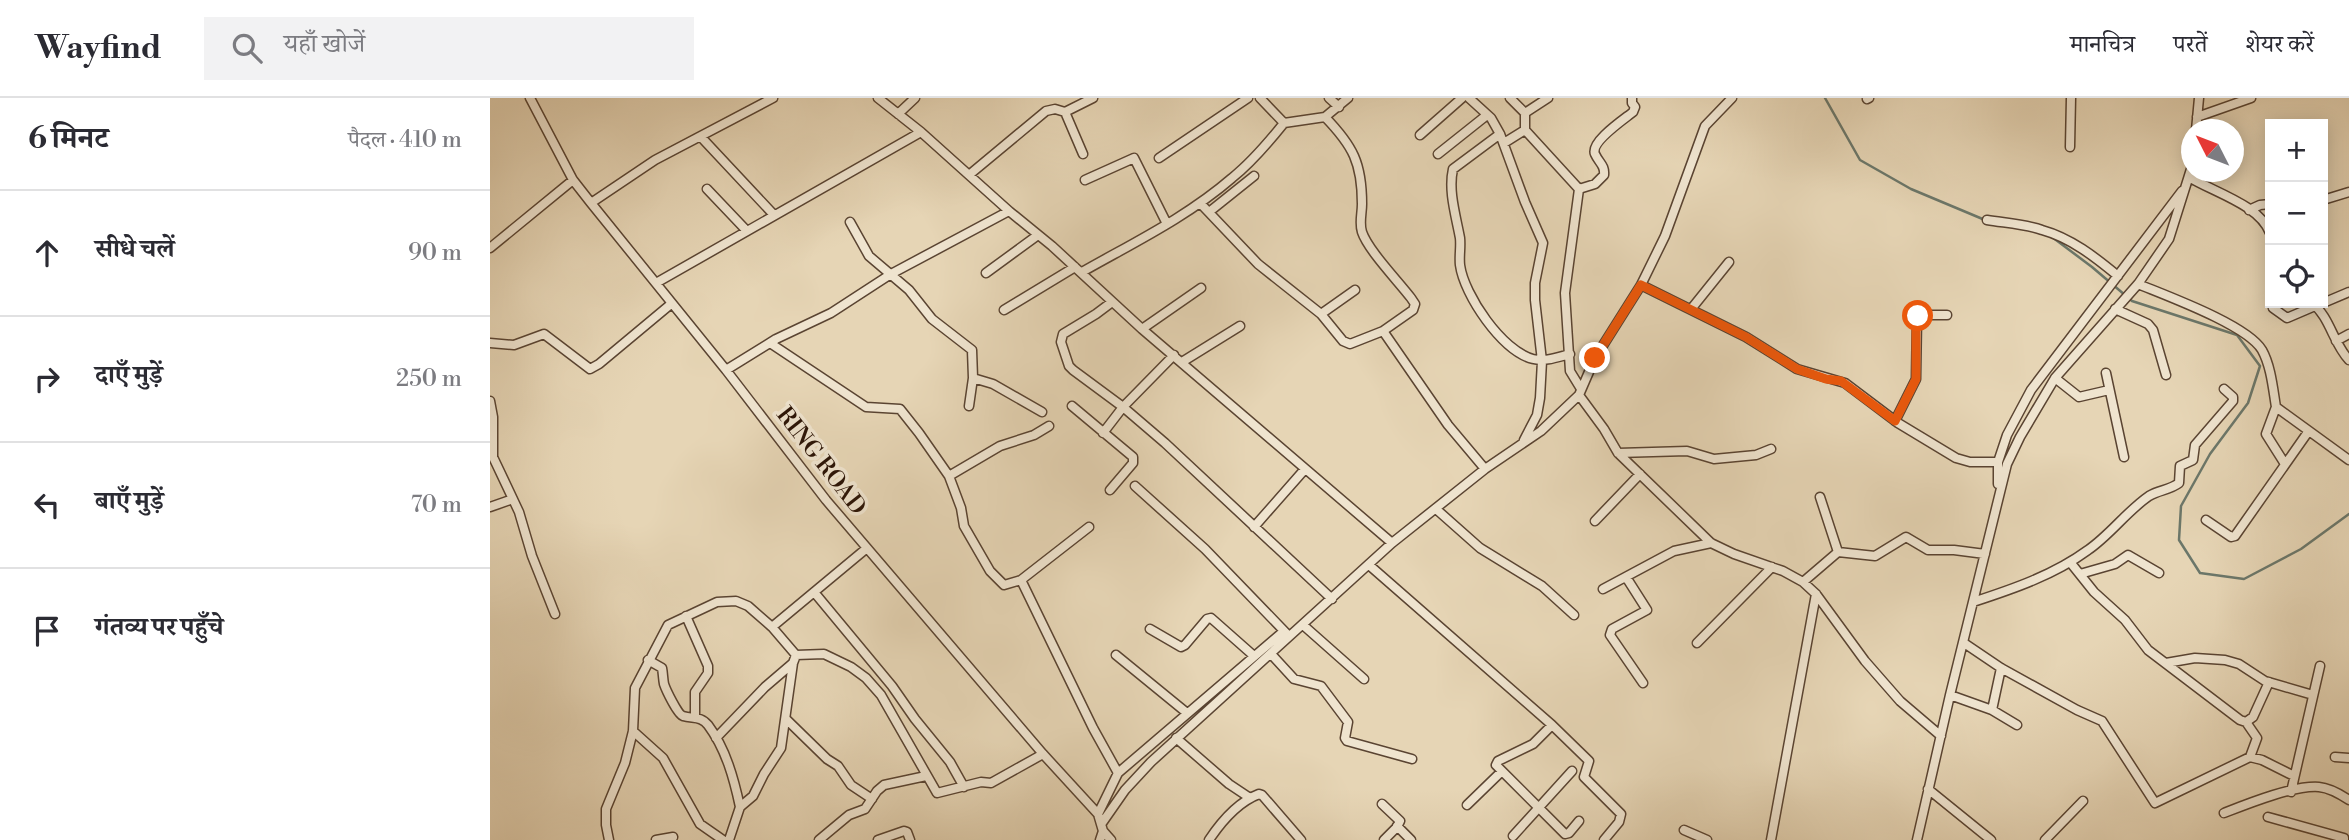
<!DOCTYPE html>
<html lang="hi">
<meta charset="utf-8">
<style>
:root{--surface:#fff;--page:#f2f2f3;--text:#2b2b33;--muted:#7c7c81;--line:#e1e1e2}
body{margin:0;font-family:"Libre Bodoni","Noto Serif Devanagari",serif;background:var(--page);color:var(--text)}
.controls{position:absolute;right:21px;top:21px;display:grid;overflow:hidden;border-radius:0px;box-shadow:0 4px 18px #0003}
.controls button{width:63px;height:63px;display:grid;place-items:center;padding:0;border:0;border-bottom:2px solid var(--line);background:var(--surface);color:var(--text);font:35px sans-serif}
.compass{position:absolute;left:1691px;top:21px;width:63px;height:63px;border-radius:50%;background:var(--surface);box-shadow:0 4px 18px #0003;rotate:312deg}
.stop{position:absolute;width:21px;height:21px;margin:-16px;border:5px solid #ea580c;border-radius:50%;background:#fff}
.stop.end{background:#ea580c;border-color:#fff;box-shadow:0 2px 7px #0008}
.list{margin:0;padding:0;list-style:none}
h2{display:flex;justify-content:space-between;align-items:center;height:91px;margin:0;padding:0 28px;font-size:30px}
h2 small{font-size:23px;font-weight:400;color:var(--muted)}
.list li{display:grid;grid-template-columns:46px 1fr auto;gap:21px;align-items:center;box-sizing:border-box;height:126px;padding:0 28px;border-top:2px solid var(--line)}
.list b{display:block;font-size:26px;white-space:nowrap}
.list em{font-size:23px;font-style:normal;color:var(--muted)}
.icon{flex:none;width:38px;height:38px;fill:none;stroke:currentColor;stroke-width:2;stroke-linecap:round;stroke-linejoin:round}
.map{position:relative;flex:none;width:1859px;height:742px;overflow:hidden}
header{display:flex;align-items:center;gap:42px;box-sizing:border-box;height:98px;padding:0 35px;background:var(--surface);border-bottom:2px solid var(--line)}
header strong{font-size:33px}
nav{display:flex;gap:38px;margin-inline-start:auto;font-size:24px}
.search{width:490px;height:63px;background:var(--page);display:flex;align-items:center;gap:18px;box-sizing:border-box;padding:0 24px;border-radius:0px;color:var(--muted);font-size:26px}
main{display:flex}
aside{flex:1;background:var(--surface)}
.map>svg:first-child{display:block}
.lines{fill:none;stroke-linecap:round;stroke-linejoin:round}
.stream{stroke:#6b776a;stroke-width:2.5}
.minor-casing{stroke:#5a4432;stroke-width:11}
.minor{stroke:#efe4cf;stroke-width:8}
.route{stroke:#ea580c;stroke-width:9}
.labels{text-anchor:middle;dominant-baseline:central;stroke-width:7;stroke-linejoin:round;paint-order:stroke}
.street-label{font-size:23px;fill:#2b1406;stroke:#efe4cf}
</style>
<header>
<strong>Wayfind</strong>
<div class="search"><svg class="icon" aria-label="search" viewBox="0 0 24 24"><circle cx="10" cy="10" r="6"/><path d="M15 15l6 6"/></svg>यहाँ खोजें</div>
<nav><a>मानचित्र</a><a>परतें</a><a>शेयर करें</a></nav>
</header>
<main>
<aside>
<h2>6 मिनट<small>पैदल · 410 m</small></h2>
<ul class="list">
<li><svg class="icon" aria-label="ahead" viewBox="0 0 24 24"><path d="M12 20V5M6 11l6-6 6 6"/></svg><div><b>सीधे चलें</b></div><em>90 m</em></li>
<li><svg class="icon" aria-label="right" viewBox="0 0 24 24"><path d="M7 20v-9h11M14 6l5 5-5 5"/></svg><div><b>दाएँ मुड़ें</b></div><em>250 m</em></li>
<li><svg class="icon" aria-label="left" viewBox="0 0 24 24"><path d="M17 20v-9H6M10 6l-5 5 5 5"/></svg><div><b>बाएँ मुड़ें</b></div><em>70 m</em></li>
<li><svg class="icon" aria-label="arrive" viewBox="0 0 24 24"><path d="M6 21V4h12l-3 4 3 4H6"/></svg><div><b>गंतव्य पर पहुँचे</b></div></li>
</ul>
</aside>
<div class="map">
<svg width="1859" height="742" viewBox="0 0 1859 742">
<rect width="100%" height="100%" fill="#e6d5b5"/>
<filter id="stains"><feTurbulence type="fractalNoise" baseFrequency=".00286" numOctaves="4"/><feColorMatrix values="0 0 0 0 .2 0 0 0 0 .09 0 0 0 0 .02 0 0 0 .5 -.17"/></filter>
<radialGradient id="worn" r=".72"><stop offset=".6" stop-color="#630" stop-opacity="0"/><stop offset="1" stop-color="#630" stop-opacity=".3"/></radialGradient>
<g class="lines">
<path class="stream" d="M1335,0l35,62 51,29 74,31
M1562,139l40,30 40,34 105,34 23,31 -12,37 -38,51 -29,52 -2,34 21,33 44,6 57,-30 48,-35"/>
<defs>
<path id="minor" d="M40,0l43,82 18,23 135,167 100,130 217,254 55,60 5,17 -3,9
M388,0l43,34 88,79
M839,0l10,9
M979,0l22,20 9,16 25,68 18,41 -8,40v17l7,61 -2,37 -3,17 -13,25
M1020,0l15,15v17l54,59 -14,104 5,78 11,18
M1377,1l2,-1
M1035,15l23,-15
M408,16l17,-16
M1707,19l54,-19
M794,25l41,-6 23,-19
M1706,32l3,-32
M1010,36l-47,35c-5,22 3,47 7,69 1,9 -1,18 0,27 4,30 42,86 73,94 12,3 25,-2 37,-5
M930,37l42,-37
M211,39l73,78
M1014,45l21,-13
M1580,49l1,-49
M593,56l-18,-42 28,-14
M948,56l49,-39
M669,60l89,-60
M479,77l77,-64 9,-2 10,3
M1699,79c24,15 71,28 81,56
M595,82l49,-22 33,66
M217,91l39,41
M1089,91l16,-5 9,-9c1,-10 -5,-12 -9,-21 -5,-12 28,-34 38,-42l2,-5 -3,-4v-5
M1833,102l26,-8
M101,105l64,-43 118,-62
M710,105l58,61 63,50 22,27 7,3 33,-13 30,-21 2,-6 -4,-6c-13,-17 -43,-48 -49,-66 -3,-9 0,-18 0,-28 0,-41 -9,-58 -37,-87
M1759,112l11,-5 10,-1
M719,114l45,-36
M1497,122c18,3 38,4 55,10 29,8 53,27 76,46
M360,124l19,34 40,34 23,29 40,31 1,28 20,6 49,28
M0,150l83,-68
M592,174c51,-29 105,-55 150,-94 20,-16 36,-35 52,-55l-24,-25
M496,175l52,-38
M166,185l265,-151
M1648,186c29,12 109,41 124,66 9,16 11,39 14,57l73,53
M1151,187l105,52 51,32 48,14 53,40 58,35 14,4h28
M622,204l-16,12 -33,20 -2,8 8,24 4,4 50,37 42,36 167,156
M1822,205c18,14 21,40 37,57
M1833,205l26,-11
M1202,210l37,-46
M1783,210l14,10 35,-15
M1625,211l33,15 5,6 13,45
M514,212l71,-43
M831,216l34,-24
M652,231l59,-41
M893,233l65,94 37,44
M1846,243l13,-7
M0,245l24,2 30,-11 46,35 9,-5 72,-60
M280,245l96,64 34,2 19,24 30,43 12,32 3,18 26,45 14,14 17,-5 72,148 25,45 -20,41
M692,264l58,-36
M236,272l50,-31 55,-26 60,-39 118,-63 43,35 90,83 250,214
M1616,275l18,84
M1565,280l24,19 30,-7
M1089,297l25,34 14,24 93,90 23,11 49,17 20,11 13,12 49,67 35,40 41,35
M0,303l3,16v40l26,55 13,44 23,58
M479,308l4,-28
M582,308l61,51v6l-23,27
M1786,309l-10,27 19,30
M1405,323l21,-42 1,-61 6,-3h24
M613,335l20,-26 51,-52
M1128,355l69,-2 27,8 42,-4 15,-6
M459,378l51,-30 34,-11 15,-9
M1508,386v-22l9,-27 24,-45 151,-199
M645,388l70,63 83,86
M0,409l23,-8
M946,411l44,39 62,38 32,29
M1716,422l25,17 4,-1 73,-104
M1105,423l45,-47
M764,429l51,-58
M1348,454l37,4 31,-19 22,13h26l31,4
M1580,464l24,30 31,28 23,30 92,70 6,2 7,-5 16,-35
M879,467l183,160 -19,19 -35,17 -2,4 69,69 4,-1 10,-12
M1590,476l35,-10 13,-9 31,18
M1136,479l21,33 -35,19 -2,6 33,48
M531,482l68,-53
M1313,484l35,-30 -18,-55
M1113,491l71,-38 37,-8
M324,494l78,94 23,33 35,43 14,25
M1483,504c40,-13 81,-27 115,-52 22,-15 39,-39 61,-54 10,-6 21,-6 30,-13l1,-17 13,-6 2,-15 38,-44v-4l-9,-8
M196,518l22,50v7l-13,19v25
M813,527l61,54
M282,529l24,28 28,-1 27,13 15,11 15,17 56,98 44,-11 10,1 52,-29
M660,531l31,18 4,-2 22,-26 4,-1 43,38
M1207,545l75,-76
M1474,545l37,25 76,42 25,11 53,82 95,-46 12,3 32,16
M781,556l23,25 27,7 27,36 -3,16 2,3 65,18
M626,557l71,58
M158,562l14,8c1,5 1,11 2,16 2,6 14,31 19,32 10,3 18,0 25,9 18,24 26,54 32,82
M1676,565l29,-5 30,2 14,4 26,17 48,14
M1460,597l42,15 25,15
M1502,612l9,-42
M296,621l41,40 11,7 13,19 21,14
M1756,624l11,16 -7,19
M1062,627l37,36 -5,16 37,37 -2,8 -15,18
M143,633l30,27 37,66 23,16
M226,640l49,-51 28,-24
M686,640l53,46 21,14
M1845,659l14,1
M628,675l166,-142
M1438,691l63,51
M1801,694l29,-126
M892,706l18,17 -3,6 -13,13
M977,707l34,-33
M1734,715c23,-9 70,-28 95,-26 11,1 21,7 30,13
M1778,719l76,21v2
M612,725l23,-33 26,-28 241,-219 93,-74 56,-38 38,-36 16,-37 46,-73 24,-49 40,-110 27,-28
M907,728l14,14
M1194,732l23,10
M613,733l8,9
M1023,738l59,-65
M119,742l-3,-15v-16l19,-46 8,-32 2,-43 33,-63 49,-23 19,-1 12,5 24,21 95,-79
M166,742l17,-3
M239,742l11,-33 13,-11 11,-22 17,-26 12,-85 3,-8
M329,742l30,-25 16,-6 12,-18 7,-6 42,-9
M388,742l26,-9 3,1 3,8
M719,742c12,-18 29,-38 50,-46l3,1 39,45
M1281,742l45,-246
M1427,742l33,-145 57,-231 13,-27 35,-59 83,-94 31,-45 23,-73
M1555,742l38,-39"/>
</defs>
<use href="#minor" class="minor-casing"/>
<use href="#minor" class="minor"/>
</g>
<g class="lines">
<path class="route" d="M1105,260l46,-73 105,52 51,32 29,10 15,2 54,40 21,-42v-57l2,-6"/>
</g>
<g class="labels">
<g class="street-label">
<text transform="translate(331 363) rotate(52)">RING ROAD</text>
</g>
</g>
<rect width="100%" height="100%" filter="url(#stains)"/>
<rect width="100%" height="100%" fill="url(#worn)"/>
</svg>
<div class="controls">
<button>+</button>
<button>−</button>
<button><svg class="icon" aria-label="locate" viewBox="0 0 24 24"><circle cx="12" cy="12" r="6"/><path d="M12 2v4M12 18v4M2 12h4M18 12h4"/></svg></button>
</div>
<svg class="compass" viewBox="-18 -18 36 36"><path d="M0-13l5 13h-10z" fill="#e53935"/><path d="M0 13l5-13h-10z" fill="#7c7c81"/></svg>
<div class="stop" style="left:1428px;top:218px"></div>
<div class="stop end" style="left:1105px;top:260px"></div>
</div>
</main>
